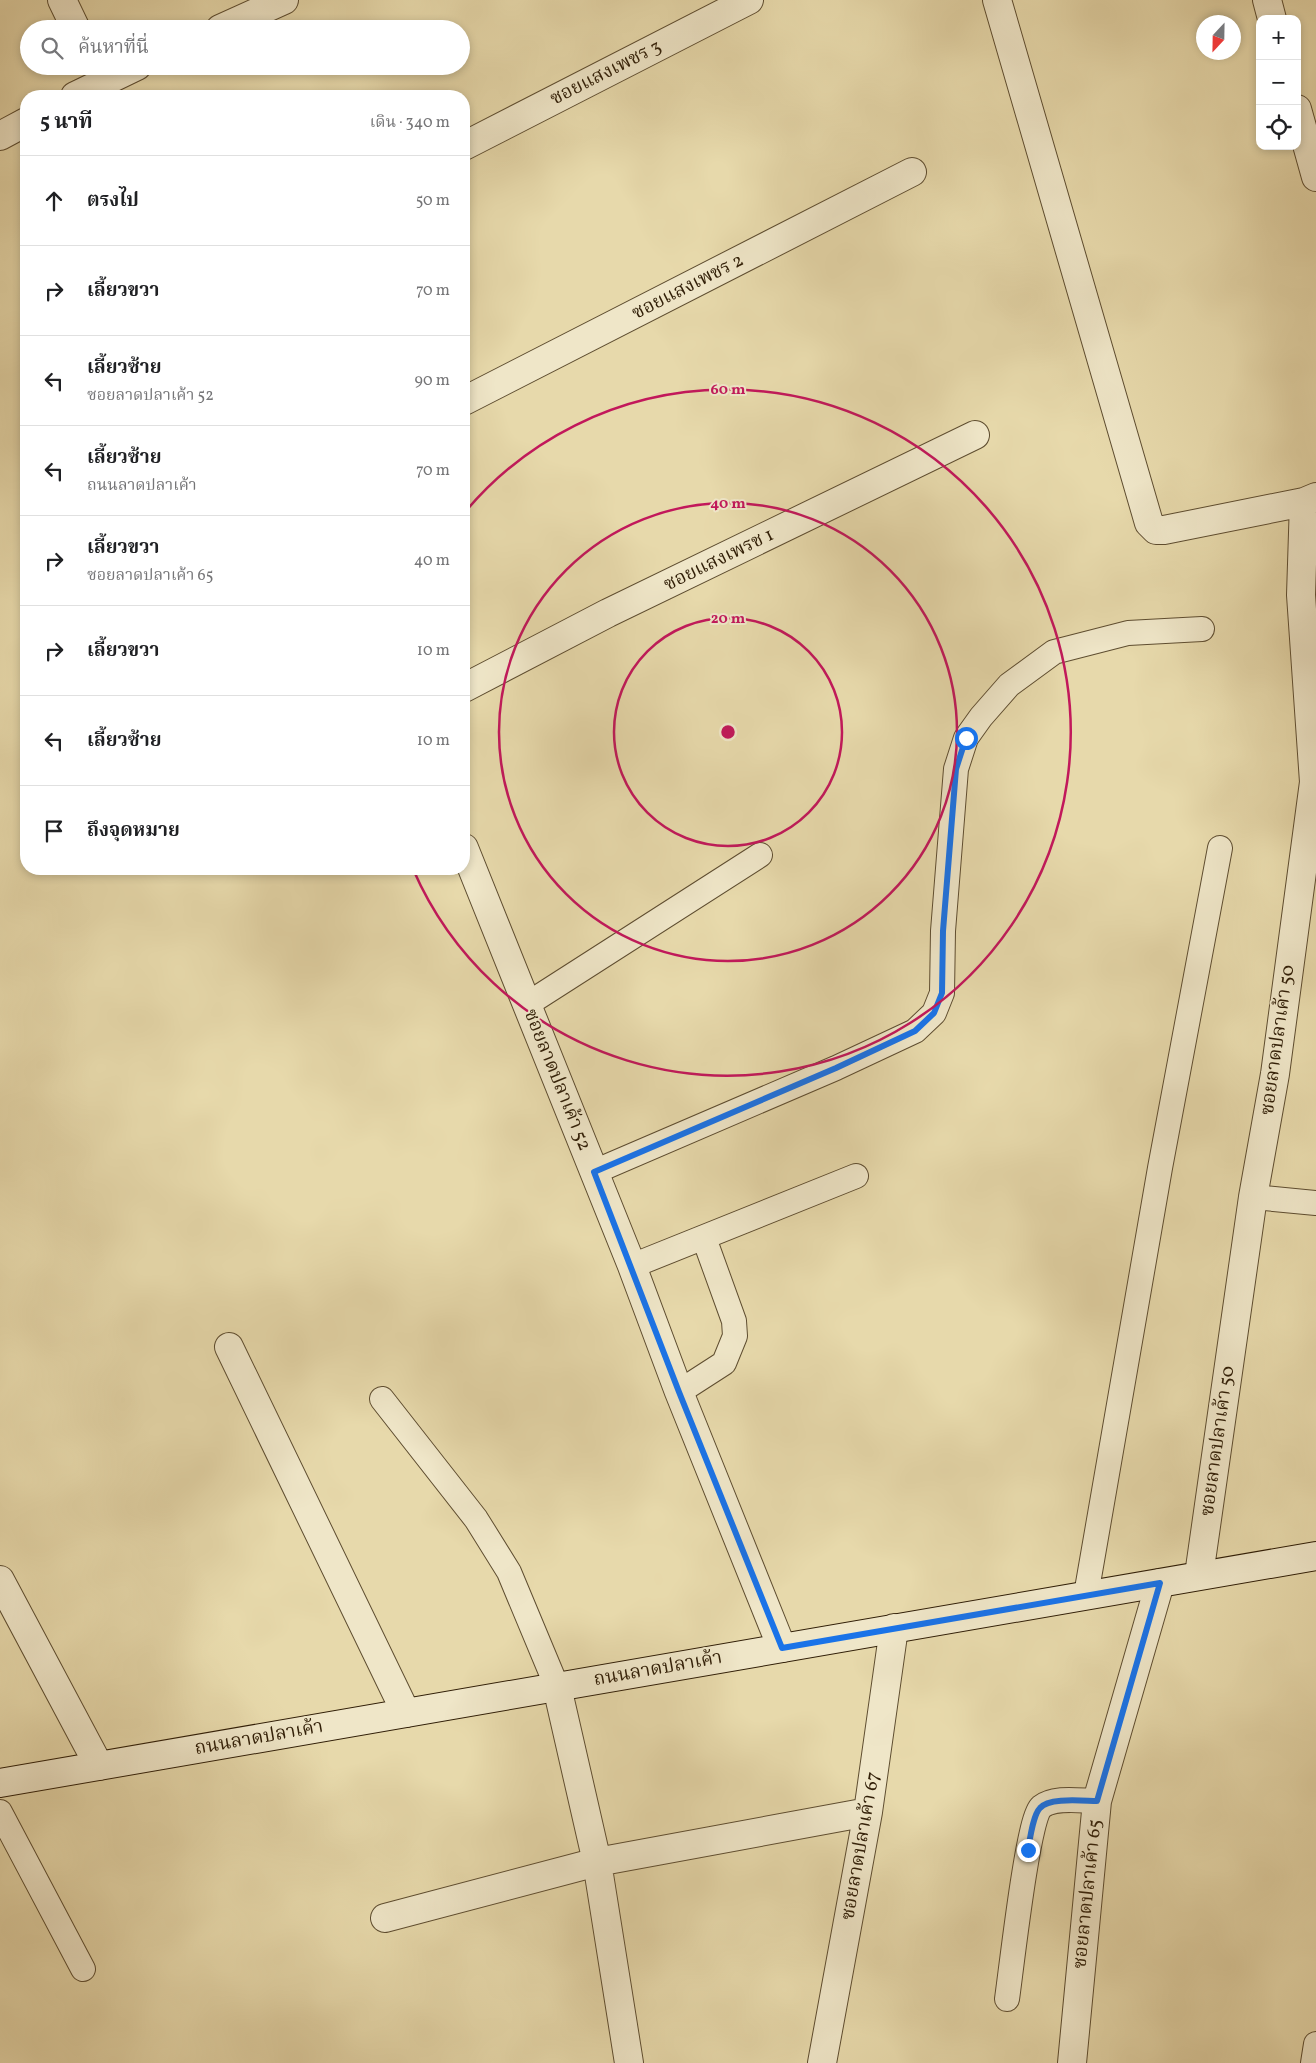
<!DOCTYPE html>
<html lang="th">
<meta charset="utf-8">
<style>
:root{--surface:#fff;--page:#f2f2f2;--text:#202124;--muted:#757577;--line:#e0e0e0}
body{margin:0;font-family:Vollkorn,"Noto Serif Thai",serif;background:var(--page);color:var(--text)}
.controls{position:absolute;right:15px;top:15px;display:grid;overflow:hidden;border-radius:10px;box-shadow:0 2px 8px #0003}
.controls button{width:45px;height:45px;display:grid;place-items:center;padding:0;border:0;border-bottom:1px solid var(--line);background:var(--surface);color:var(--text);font:25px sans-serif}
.compass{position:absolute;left:1196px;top:15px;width:45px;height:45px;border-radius:50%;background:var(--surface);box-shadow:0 2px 8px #0003;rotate:202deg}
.stop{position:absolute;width:15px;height:15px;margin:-11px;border:4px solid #1a73e8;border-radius:50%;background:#fff}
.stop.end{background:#1a73e8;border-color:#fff;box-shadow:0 1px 5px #0008}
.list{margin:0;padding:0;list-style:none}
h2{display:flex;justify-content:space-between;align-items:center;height:65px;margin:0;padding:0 20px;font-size:21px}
h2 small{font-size:16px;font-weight:400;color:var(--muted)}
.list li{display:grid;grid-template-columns:32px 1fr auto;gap:15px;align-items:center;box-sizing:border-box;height:90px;padding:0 20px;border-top:1px solid var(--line)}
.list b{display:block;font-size:19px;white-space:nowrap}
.list p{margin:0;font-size:16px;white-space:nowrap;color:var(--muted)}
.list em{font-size:16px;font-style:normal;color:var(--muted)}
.icon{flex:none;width:28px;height:28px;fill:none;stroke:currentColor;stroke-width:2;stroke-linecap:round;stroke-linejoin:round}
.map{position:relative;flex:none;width:1316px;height:2063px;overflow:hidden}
.search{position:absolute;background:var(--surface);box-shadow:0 2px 8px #0003;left:20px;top:20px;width:450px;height:55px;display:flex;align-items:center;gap:12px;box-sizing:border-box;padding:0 18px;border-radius:28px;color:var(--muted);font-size:19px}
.panel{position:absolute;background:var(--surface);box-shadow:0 2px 8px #0003;left:20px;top:90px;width:450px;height:785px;border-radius:20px}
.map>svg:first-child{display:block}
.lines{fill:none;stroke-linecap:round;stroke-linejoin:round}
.service-casing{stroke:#5e4d30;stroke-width:26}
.minor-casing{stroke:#5e4d30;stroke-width:30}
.secondary-casing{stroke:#301e07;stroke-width:30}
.service{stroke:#efe6c8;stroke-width:24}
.minor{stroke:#efe6c8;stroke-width:28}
.secondary{stroke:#efe6c8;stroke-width:28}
.route{stroke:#1a73e8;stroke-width:6}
.ring{fill:none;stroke:#c2185b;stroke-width:2.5}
.labels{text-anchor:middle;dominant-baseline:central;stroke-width:4;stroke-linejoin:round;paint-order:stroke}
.street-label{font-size:19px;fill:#301e07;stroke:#efe6c8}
.centre{fill:#c2185b;stroke:#efe6c8;stroke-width:2.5}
.ring-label{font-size:15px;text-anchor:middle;font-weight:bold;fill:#c2185b;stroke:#efe6c8;stroke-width:4;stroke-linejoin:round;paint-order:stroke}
</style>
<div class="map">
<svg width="1316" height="2063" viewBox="0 0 1316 2063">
<rect width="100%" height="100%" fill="#e7d9ab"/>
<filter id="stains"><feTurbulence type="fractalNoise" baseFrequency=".004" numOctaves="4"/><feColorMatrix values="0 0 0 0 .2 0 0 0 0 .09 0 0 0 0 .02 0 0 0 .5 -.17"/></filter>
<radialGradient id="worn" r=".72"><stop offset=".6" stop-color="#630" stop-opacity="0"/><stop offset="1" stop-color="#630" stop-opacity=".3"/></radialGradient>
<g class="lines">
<defs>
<path id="service" d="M526,1005l234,-150
M594,1172l242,-104 79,-37 19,-18 8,-20 1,-62 13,-162 10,-31 15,-21 28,-32 45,-33 74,-19 74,-4
M1253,1197l63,6
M632,1266l224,-90
M679,1392l45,-29 11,-27 -1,-15 -30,-83
M382,1399l94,120 33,53 48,115
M1086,1595l74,-427 60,-320
M0,1812l83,157
M1007,1999c4,-27 21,-182 34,-192 13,-11 40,-6 56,-6
M1313,2063l3,-19"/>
<path id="minor" d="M62,0l14,29
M997,0l152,523 7,7h8l140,-28 12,-5
M1267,0l5,19
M220,29l64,-29
M75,96l62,-30
M1297,109l19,68
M0,136l26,-14
M464,146l285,-146
M464,401l448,-229
M464,688l144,-75 367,-178
M464,848l168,418 47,126 103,256
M229,1347l177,366
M1199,1575l54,-378 22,-123 39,-292 -13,-187 3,-93
M0,1580l99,186
M557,1687l40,175 32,201
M385,1918l212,-56 271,-50
M822,2063l46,-251 26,-184
M1072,2063l25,-262 63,-218"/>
<path id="secondary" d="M0,1783l1316,-227"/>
</defs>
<use href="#service" class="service-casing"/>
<use href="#minor" class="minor-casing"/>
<use href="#secondary" class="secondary-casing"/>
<use href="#service" class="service"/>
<use href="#minor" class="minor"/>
<use href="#secondary" class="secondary"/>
</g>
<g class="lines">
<path class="route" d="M966,738l-10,31 -13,162 -1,62 -8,20 -19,18 -79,37 -242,104 85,220 103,256 378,-65 -63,218c-13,0 -48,-4 -57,7 -7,7 -10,31 -12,42"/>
</g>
<g class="ring">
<circle cx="728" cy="732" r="114"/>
<circle cx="728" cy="732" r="229"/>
<path d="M465 512A343 343 0 1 1 413 869"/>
</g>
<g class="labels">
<g class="street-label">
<text transform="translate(606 73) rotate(-27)">ซอยแสงเพชร 3</text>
<text transform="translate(688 287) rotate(-27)">ซอยแสงเพชร 2</text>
<text transform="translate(719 560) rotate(-26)">ซอยแสงเพรช 1</text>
<text transform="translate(1278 1040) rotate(-82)">ซอยลาดปลาเค้า 50</text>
<text transform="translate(557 1080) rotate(68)">ซอยลาดปลาเค้า 52</text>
<text transform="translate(1218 1441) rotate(-82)">ซอยลาดปลาเค้า 50</text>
<text transform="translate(658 1669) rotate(-10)">ถนนลาดปลาเค้า</text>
<text transform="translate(259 1738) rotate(-10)">ถนนลาดปลาเค้า</text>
<text transform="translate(861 1846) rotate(-80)">ซอยลาดปลาเค้า 67</text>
<text transform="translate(1088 1894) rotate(-84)">ซอยลาดปลาเค้า 65</text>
</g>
</g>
<circle cx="728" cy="732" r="8" class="centre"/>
<g class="ring-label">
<text x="728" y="394">60 m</text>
<text x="728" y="508">40 m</text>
<text x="728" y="623">20 m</text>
</g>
<rect width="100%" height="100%" filter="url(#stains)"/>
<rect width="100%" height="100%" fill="url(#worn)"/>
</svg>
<div class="controls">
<button>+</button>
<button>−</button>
<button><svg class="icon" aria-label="locate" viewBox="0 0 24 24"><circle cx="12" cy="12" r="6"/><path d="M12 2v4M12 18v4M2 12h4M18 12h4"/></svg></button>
</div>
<svg class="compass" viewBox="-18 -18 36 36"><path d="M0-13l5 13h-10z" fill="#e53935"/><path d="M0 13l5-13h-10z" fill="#757577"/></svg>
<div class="stop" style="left:966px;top:738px"></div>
<div class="stop end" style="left:1028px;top:1850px"></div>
<div class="search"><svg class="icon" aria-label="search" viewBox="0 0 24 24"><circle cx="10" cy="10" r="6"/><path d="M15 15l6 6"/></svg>ค้นหาที่นี่</div>
<section class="panel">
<h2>5 นาที<small>เดิน · 340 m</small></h2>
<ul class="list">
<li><svg class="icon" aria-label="ahead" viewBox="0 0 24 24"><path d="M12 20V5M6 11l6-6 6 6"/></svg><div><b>ตรงไป</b></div><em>50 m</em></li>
<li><svg class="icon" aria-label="right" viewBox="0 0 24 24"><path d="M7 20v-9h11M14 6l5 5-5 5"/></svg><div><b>เลี้ยวขวา</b></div><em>70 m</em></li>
<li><svg class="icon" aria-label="left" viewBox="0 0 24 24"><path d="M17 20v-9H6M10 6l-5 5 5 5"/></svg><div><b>เลี้ยวซ้าย</b><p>ซอยลาดปลาเค้า 52</p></div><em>90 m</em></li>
<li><svg class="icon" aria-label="left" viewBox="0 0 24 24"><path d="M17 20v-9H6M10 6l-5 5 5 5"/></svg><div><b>เลี้ยวซ้าย</b><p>ถนนลาดปลาเค้า</p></div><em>70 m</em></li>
<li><svg class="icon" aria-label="right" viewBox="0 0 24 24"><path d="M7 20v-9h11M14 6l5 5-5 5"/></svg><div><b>เลี้ยวขวา</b><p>ซอยลาดปลาเค้า 65</p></div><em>40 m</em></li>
<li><svg class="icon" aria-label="right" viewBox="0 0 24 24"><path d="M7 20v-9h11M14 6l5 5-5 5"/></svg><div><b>เลี้ยวขวา</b></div><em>10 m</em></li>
<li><svg class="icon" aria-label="left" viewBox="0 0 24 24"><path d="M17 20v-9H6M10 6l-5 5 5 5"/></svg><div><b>เลี้ยวซ้าย</b></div><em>10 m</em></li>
<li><svg class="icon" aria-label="arrive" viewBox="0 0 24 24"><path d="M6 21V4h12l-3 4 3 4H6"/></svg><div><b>ถึงจุดหมาย</b></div></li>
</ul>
</section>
</div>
